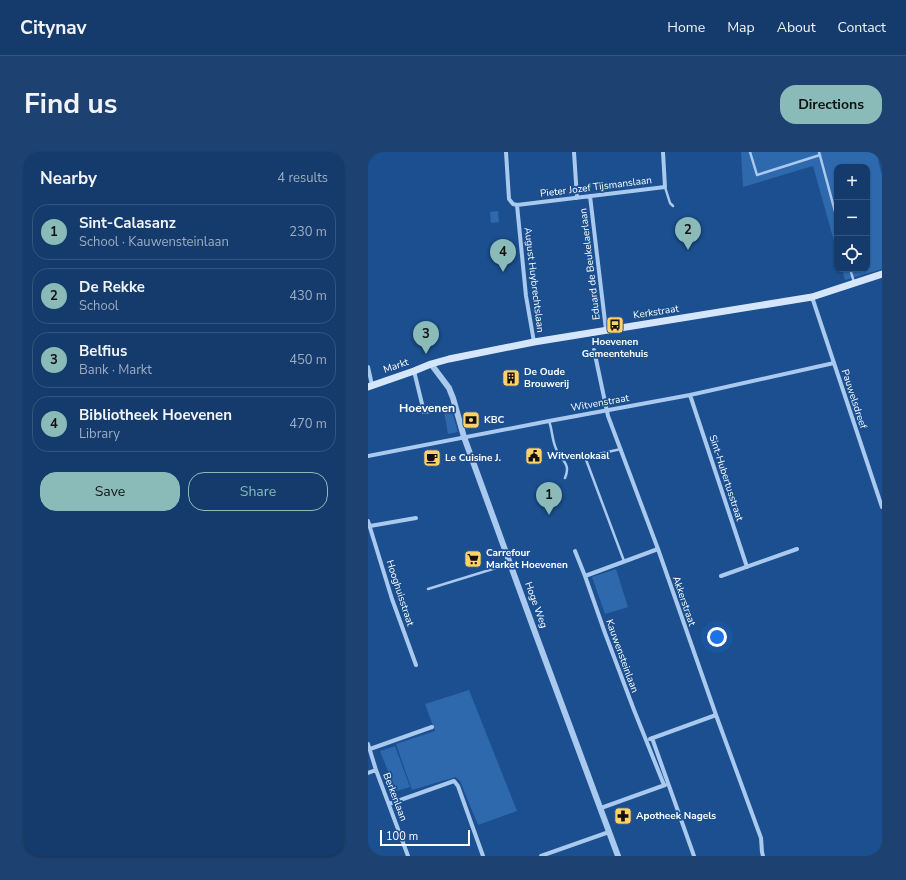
<!DOCTYPE html>
<meta charset="utf-8">
<style>
:root{--surface:#143b6b;--page:#1d4271;--text:#f1f3f6;--muted:#9dadc1;--line:#33557e;--accent:#8bbbb9}
body{margin:0;font-family:"Nunito Sans",sans-serif;background:var(--page);color:var(--text)}
.controls{position:absolute;right:12px;top:12px;display:grid;overflow:hidden;border-radius:8px;box-shadow:0 1px 3px #0004}
.controls button{width:36px;height:36px;display:grid;place-items:center;padding:0;border:0;border-bottom:1px solid var(--line);background:var(--surface);color:var(--text);font:20px sans-serif}
.scale{position:absolute;left:12px;bottom:10px;width:90px;box-sizing:border-box;padding-left:4px;border:2px solid #fff;border-top:0;font-size:11px;line-height:14px;white-space:nowrap;color:#fff;-webkit-text-stroke:3px #1b4f8f;paint-order:stroke}
.you{position:absolute;left:349px;top:485px;width:14px;height:14px;margin:-10px;border:3px solid #fff;border-radius:50%;background:#1a73e8;box-shadow:0 0 0 6px #1a73e833}
.badge{display:grid;place-items:center;width:26px;height:26px;border-radius:50%;background:var(--accent);color:#111;font-size:13px;font-weight:700}
.pin{position:absolute;translate:-50% -33px;filter:drop-shadow(0 1px 2px #0008)}
.pin::after{content:'';position:absolute;top:21px;width:14px;height:12px;background:inherit;clip-path:polygon(0 0,100% 0,50% 100%)}
.list{margin:0;padding:0;list-style:none}
h2{display:flex;justify-content:space-between;align-items:center;height:52px;margin:0;padding:0 16px;font-size:17px}
h2 small{font-size:13px;font-weight:400;color:var(--muted)}
.list li{display:grid;grid-template-columns:26px 1fr auto;gap:12px;align-items:center;box-sizing:border-box;height:56px;margin:0 8px 8px;padding:0 8px;border:1px solid var(--line);border-radius:16px}
.list b{display:block;font-size:15px;white-space:nowrap}
.list p{margin:0;font-size:13px;white-space:nowrap;color:var(--muted)}
.list em{font-size:13px;font-style:normal;color:var(--muted)}
.actions{display:flex;gap:8px;padding:12px 16px}
.actions a{flex:1;padding:9px 0;border:1px solid var(--accent);border-radius:16px;text-align:center;font-size:14px;color:var(--accent)}
.actions .main{background:var(--accent);color:#111}
.icon{flex:none;width:22px;height:22px;fill:none;stroke:currentColor;stroke-width:2;stroke-linecap:round;stroke-linejoin:round}
.map{position:relative;flex:none;width:514px;height:704px;overflow:hidden;border-radius:16px}
header{display:flex;align-items:center;gap:24px;box-sizing:border-box;height:56px;padding:0 20px;background:var(--surface);border-bottom:1px solid var(--line)}
header strong{font-size:19px}
nav{display:flex;gap:22px;margin-inline-start:auto;font-size:14px}
.intro{display:flex;align-items:center;justify-content:space-between;box-sizing:border-box;height:96px;padding:0 24px}
h1{margin:0;font-size:28px}
.button{padding:10px 18px;border-radius:16px;background:var(--accent);color:#111;font-size:14px;font-weight:700}
main{display:flex;gap:24px;padding:0 24px}
aside{flex:1;background:var(--surface);border-radius:16px;box-shadow:0 1px 3px #0004}
.map>svg:first-child{display:block}
.green{fill:#2e69ad}
.lines{fill:none;stroke-linecap:round;stroke-linejoin:round}
.service{stroke:#a9c9ee;stroke-width:2.5}
.minor{stroke:#a9c9ee;stroke-width:4}
.tertiary{stroke:#a9c9ee;stroke-width:6}
.secondary{stroke:#d6e6fa;stroke-width:7}
.labels{text-anchor:middle;dominant-baseline:central;stroke-width:3.5;stroke-linejoin:round;paint-order:stroke}
.street-label{font-size:10px;fill:#fff;stroke:#1b4f8f}
.poi-label{font-size:10px;font-weight:bold;fill:#fff;stroke:#1b4f8f;text-anchor:start}
.quarter-label{font-size:12px;font-weight:bold;fill:#fff;stroke:#1b4f8f}
</style>
<header>
<strong>Citynav</strong>
<nav><a>Home</a><a>Map</a><a>About</a><a>Contact</a></nav>
</header>
<div class="intro"><h1>Find us</h1><a class="button">Directions</a></div>
<main>
<aside>
<h2>Nearby<small>4 results</small></h2>
<ul class="list">
<li><span class="badge">1</span><div><b>Sint-Calasanz</b><p>School · Kauwensteinlaan</p></div><em>230 m</em></li>
<li><span class="badge">2</span><div><b>De Rekke</b><p>School</p></div><em>430 m</em></li>
<li><span class="badge">3</span><div><b>Belfius</b><p>Bank · Markt</p></div><em>450 m</em></li>
<li><span class="badge">4</span><div><b>Bibliotheek Hoevenen</b><p>Library</p></div><em>470 m</em></li>
</ul>
<div class="actions"><a class="main">Save</a><a>Share</a></div>
</aside>
<div class="map">
<svg width="514" height="704" viewBox="0 0 514 704">
<rect width="100%" height="100%" fill="#1b4f8f"/>
<path class="green" d="M373,0h135l6,23v94l-37,11 -3,-11h25v-102h-30v85l-24,-86 -70,21z
M130,59l1,11 -8,1 -1,-11z
M82,259l2,1 6,20 -10,2 -4,-22z
M248,417l12,38 -23,7 -13,-37z
M101,538l48,121 -39,14 -18,-44 -4,-4 -14,4 -30,9 -16,-46 39,-13 -10,-27z
M27,594l15,41 -14,4 -16,-40z"/>
<g class="lines">
<path class="service" d="M382,0l7,23 63,-20
M451,0l18,67
M297,35l5,16 3,3
M482,117l4,13
M181,269c3,8 3,17 6,25 4,14 17,16 10,32
M253,297l-36,8 39,104
M60,437l81,-25"/>
<path class="minor" d="M138,0l3,47 4,5 4,1
M206,0l3,46
M222,44l16,134
M149,53l148,-18 -2,-35
M149,53l9,91 8,46
M444,145l70,210
M226,198l14,66 50,133 58,166 45,123 1,14 1,4
M0,215l4,18
M46,219l10,41 32,-6
M322,243l57,172
M0,304l181,-35 141,-26 144,-32
M0,369l24,78 24,66
M2,374l46,-8
M290,397l-73,27 20,57 29,77 30,75
M207,399l10,25
M353,424l76,-27
M284,586l42,118
M282,587l66,-24
M0,592l8,26 32,86
M2,597l62,-22
M0,621l8,-3
M21,652l65,-23 4,5 25,70
M233,656l64,-23
M173,704l68,-24"/>
<path class="tertiary" d="M63,212l18,24 4,10 11,39 72,198 82,221"/>
<path class="secondary" d="M0,235l46,-16 17,-7 18,-5 85,-17 278,-45 70,-23"/>
</g>
<defs>
<symbol id="bus-square" viewBox="-11 -11 22 22"><rect x="-9" y="-9" width="18" height="18" rx="4" fill="#ffd166" stroke="#1b4f8f"/><path d="M-5-6H5V4H4V6H2V4H-2V6H-4V4H-5ZM-3.5-4V0h7V-4ZM-3.5 1.2v1.5H-2V1.2ZM2 1.2v1.5H3.5V1.2Z" fill="#111"/></symbol>
<symbol id="building-square" viewBox="-11 -11 22 22"><rect x="-9" y="-9" width="18" height="18" rx="4" fill="#ffd166" stroke="#1b4f8f"/><path d="M-4-6H4V6H1V3H-1V6H-4ZM-2.5-4.3h1.7v1.8h-1.7ZM.8-4.3h1.7v1.8H.8ZM-2.5-1h1.7V.8h-1.7ZM.8-1h1.7V.8H.8Z" fill="#111"/></symbol>
<symbol id="bank-square" viewBox="-11 -11 22 22"><rect x="-9" y="-9" width="18" height="18" rx="4" fill="#ffd166" stroke="#1b4f8f"/><path d="M-6-4H6V4H-6ZM0-2.3a2.3 2.3 0 1 0 0 4.6a2.3 2.3 0 1 0 0-4.6Z" fill="#111"/></symbol>
<symbol id="civic-square" viewBox="-11 -11 22 22"><rect x="-9" y="-9" width="18" height="18" rx="4" fill="#ffd166" stroke="#1b4f8f"/><path d="M-.6-6.5H3V-4.5H.6V-3L4-1V1h2V6H-6V1h2V-1L-.6-3ZM-1.2 2.5V6h2.4V2.5Z" fill="#111"/></symbol>
<symbol id="cafe-square" viewBox="-11 -11 22 22"><rect x="-9" y="-9" width="18" height="18" rx="4" fill="#ffd166" stroke="#1b4f8f"/><path d="M-5.5-4.5H6V0H3Q3 3.5 0 3.5H-2.5Q-5.5 3.5-5.5 0ZM3-3.2v2h1.7v-2ZM-6 4.5H4V6H-6Z" fill="#111"/></symbol>
<symbol id="supermarket-square" viewBox="-11 -11 22 22"><rect x="-9" y="-9" width="18" height="18" rx="4" fill="#ffd166" stroke="#1b4f8f"/><path d="M-6-5.5h2.5l.6 2H6L4.5 2H-2.5L-4.4-4H-6ZM-1.5 3.2a1.3 1.3 0 1 0 .1 0ZM3 3.2a1.3 1.3 0 1 0 .1 0Z" fill="#111"/></symbol>
<symbol id="pharmacy-square" viewBox="-11 -11 22 22"><rect x="-9" y="-9" width="18" height="18" rx="4" fill="#ffd166" stroke="#1b4f8f"/><path d="M-2-6h4v4h4v4h-4v4h-4v-4h-4v-4h4Z" fill="#111"/></symbol>
</defs>
<g fill-rule="evenodd">
<use href="#bus-square" x="237" y="163" width="20" height="20"/>
<use href="#building-square" x="133" y="216" width="20" height="20"/>
<use href="#bank-square" x="93" y="258" width="20" height="20"/>
<use href="#civic-square" x="156" y="294" width="20" height="20"/>
<use href="#cafe-square" x="54" y="296" width="20" height="20"/>
<use href="#supermarket-square" x="95" y="397" width="20" height="20"/>
<use href="#pharmacy-square" x="245" y="654" width="20" height="20"/>
</g>
<g class="labels">
<g class="street-label">
<text transform="translate(228 35) rotate(-7)">Pieter Jozef Tijsmanslaan</text>
<text transform="translate(222 112) rotate(-97)">Eduard de Beukelaerlaan</text>
<text transform="translate(166 128) rotate(83)">August Huybrechtslaan</text>
<text transform="translate(288 160) rotate(-9)">Kerkstraat</text>
<text transform="translate(28 214) rotate(-19)">Markt</text>
<text transform="translate(486 247) rotate(72)">Pauwelsdreef</text>
<text transform="translate(232 251) rotate(-10)">Witvenstraat</text>
<text transform="translate(358 326) rotate(72)">Sint-Hubertusstraat</text>
<text transform="translate(32 441) rotate(72)">Hooghuisstraat</text>
<text transform="translate(316 449) rotate(71)">Akkerstraat</text>
<text transform="translate(168 453) rotate(70)">Hoge Weg</text>
<text transform="translate(254 504) rotate(70)">Kauwensteinlaan</text>
<text transform="translate(27 645) rotate(69)">Berkenlaan</text>
</g>
<g class="poi-label">
<text x="247" y="190" text-anchor="middle">Hoevenen<tspan x="247" dy="12">Gemeentehuis</tspan></text>
<text x="156" y="220">De Oude<tspan x="156" dy="12">Brouwerij</tspan></text>
<text x="116" y="268">KBC</text>
<text x="179" y="304">Witvenlokaal</text>
<text x="77" y="306">Le Cuisine J.</text>
<text x="118" y="401">Carrefour<tspan x="118" dy="12">Market Hoevenen</tspan></text>
<text x="268" y="664">Apotheek Nagels</text>
</g>
<g class="quarter-label">
<text x="59" y="256">Hoevenen</text>
</g>
</g>
</svg>
<div class="controls">
<button>+</button>
<button>−</button>
<button><svg class="icon" aria-label="locate" viewBox="0 0 24 24"><circle cx="12" cy="12" r="6"/><path d="M12 2v4M12 18v4M2 12h4M18 12h4"/></svg></button>
</div>
<div class="scale">100 m</div>
<div class="you"></div>
<div class="pin badge" style="left:181px;top:363px">1</div>
<div class="pin badge" style="left:320px;top:98px">2</div>
<div class="pin badge" style="left:58px;top:202px">3</div>
<div class="pin badge" style="left:135px;top:120px">4</div>
</div>
</main>
